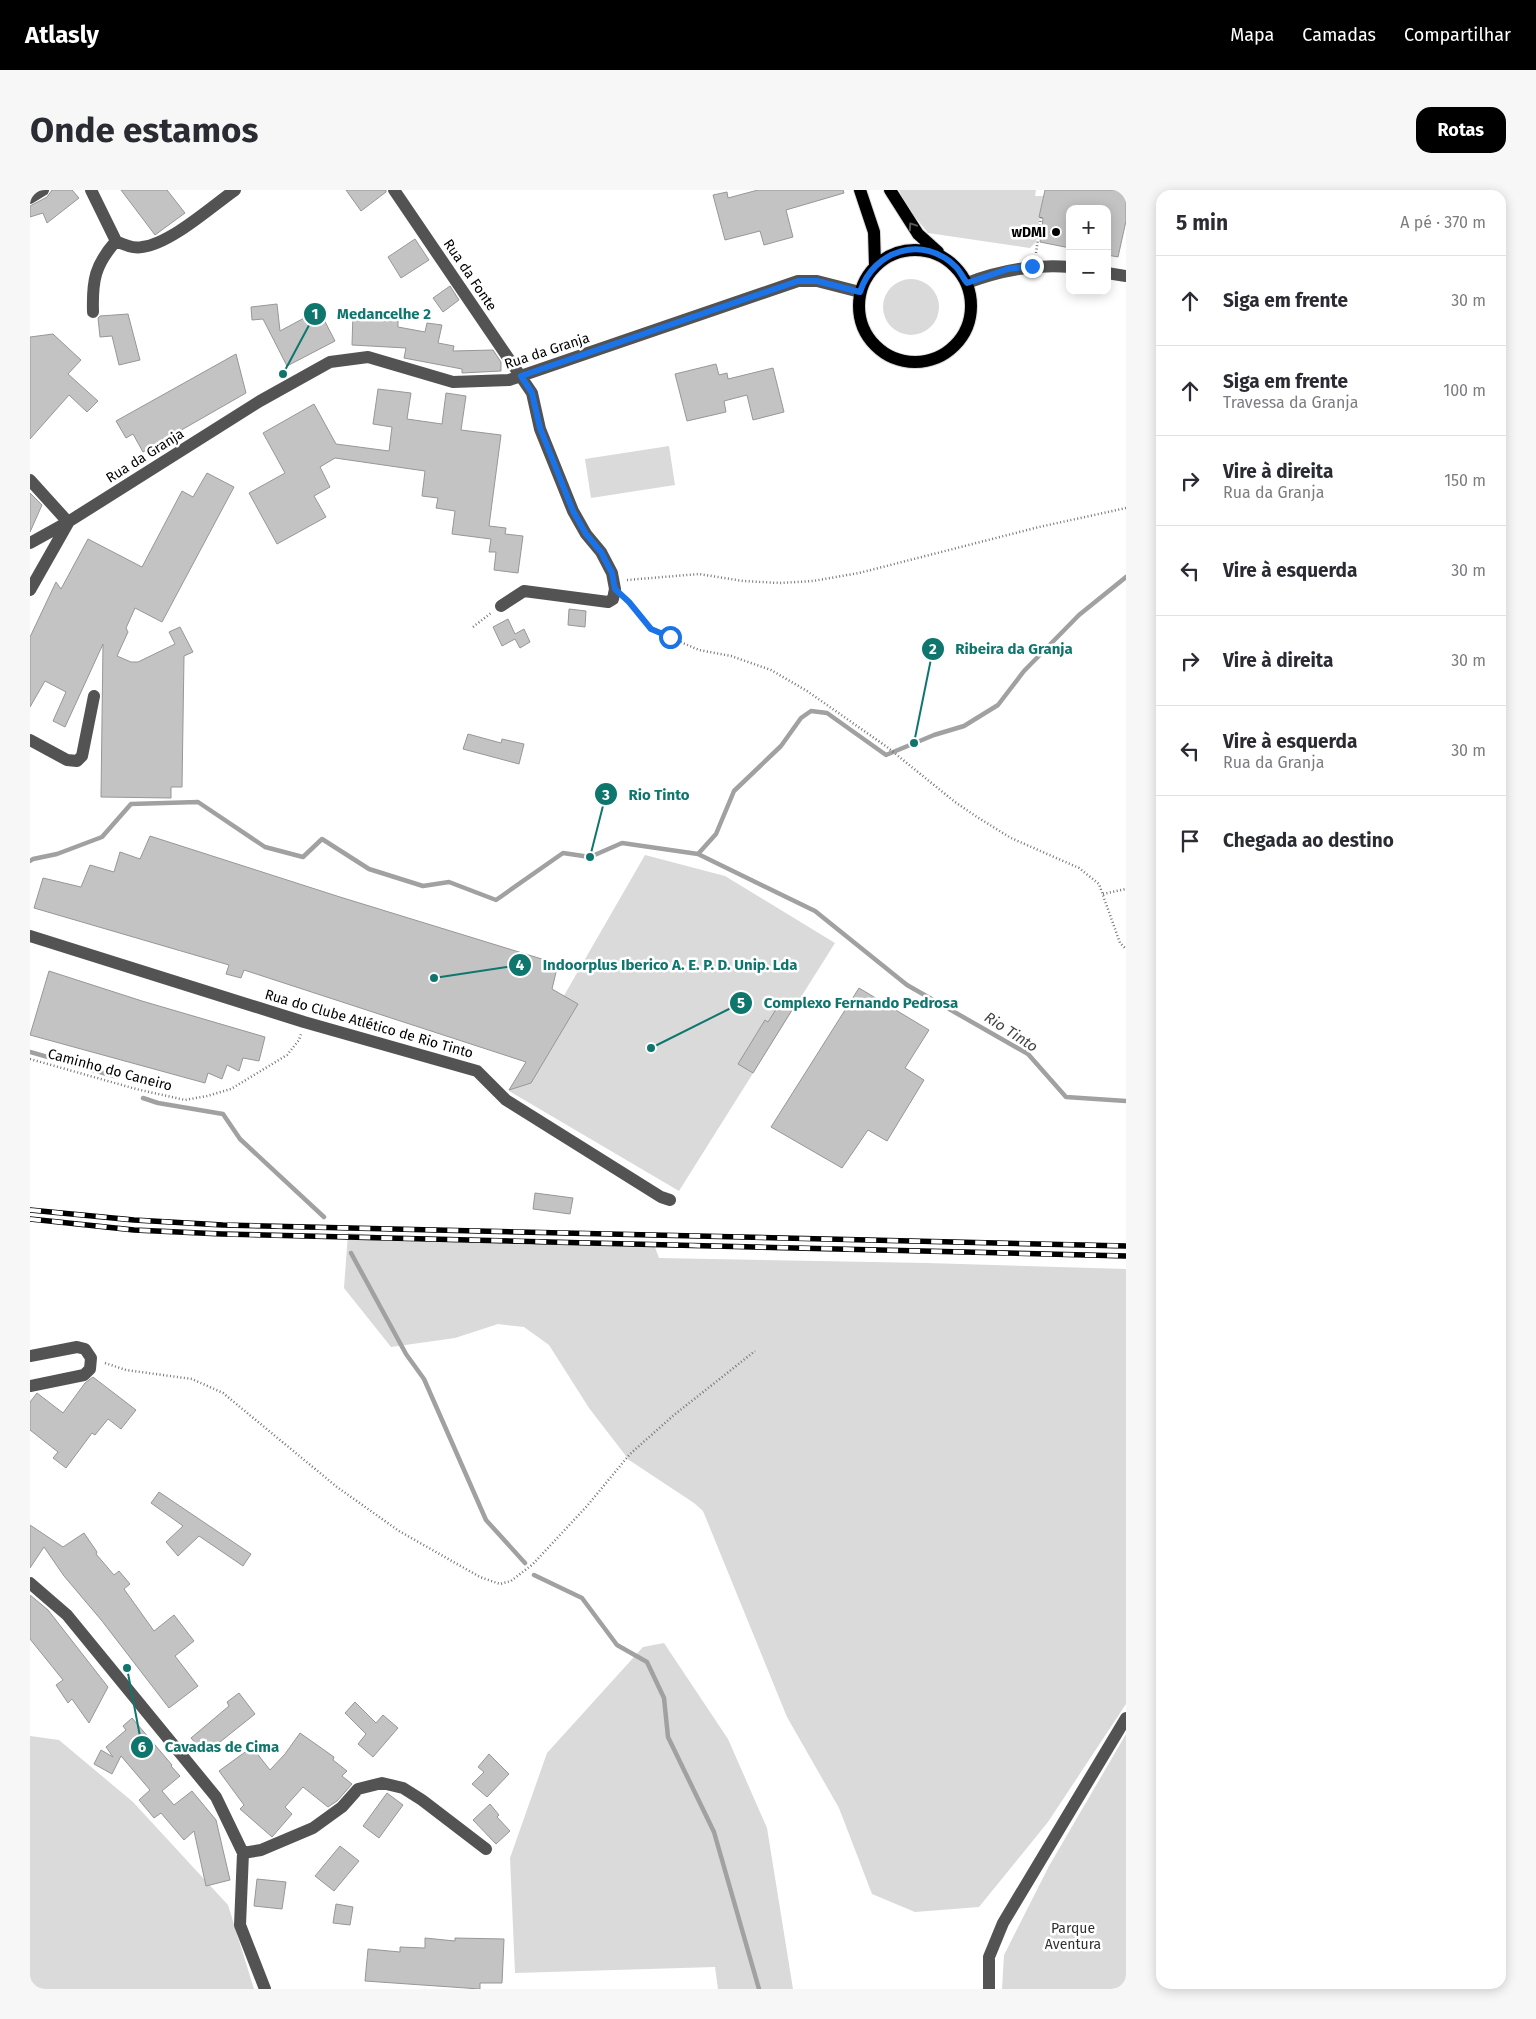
<!DOCTYPE html>
<html lang="pt">
<meta charset="utf-8">
<style>
:root{--surface:#fff;--page:#f7f7f7;--text:#2b2b33;--muted:#7c7c81;--line:#e1e1e2;--accent:#000}
body{margin:0;font-family:"Fira Sans",sans-serif;background:var(--page);color:var(--text)}
.controls{position:absolute;right:15px;top:15px;display:grid;overflow:hidden;border-radius:10px;box-shadow:0 2px 12px #0003}
.controls button{width:45px;height:45px;display:grid;place-items:center;padding:0;border:0;border-bottom:1px solid var(--line);background:var(--surface);color:var(--text);font:25px sans-serif}
.stop{position:absolute;width:15px;height:15px;margin:-11px;border:4px solid #1a73e8;border-radius:50%;background:#fff}
.stop.end{background:#1a73e8;border-color:#fff;box-shadow:0 1px 5px #0008}
.list{margin:0;padding:0;list-style:none}
h2{display:flex;justify-content:space-between;align-items:center;height:65px;margin:0;padding:0 20px;font-size:21px}
h2 small{font-size:16px;font-weight:400;color:var(--muted)}
.list li{display:grid;grid-template-columns:32px 1fr auto;gap:15px;align-items:center;box-sizing:border-box;height:90px;padding:0 20px;border-top:1px solid var(--line)}
.list b{display:block;font-size:19px;white-space:nowrap}
.list p{margin:0;font-size:16px;white-space:nowrap;color:var(--muted)}
.list em{font-size:16px;font-style:normal;color:var(--muted)}
.icon{flex:none;width:28px;height:28px;fill:none;stroke:currentColor;stroke-width:2;stroke-linecap:round;stroke-linejoin:round}
.map{position:relative;flex:none;width:1096px;height:1799px;overflow:hidden;border-radius:15px}
header{display:flex;align-items:center;gap:30px;box-sizing:border-box;height:70px;padding:0 25px;background:var(--accent);color:#fff}
header strong{font-size:24px}
nav{display:flex;gap:28px;margin-inline-start:auto;font-size:18px}
.intro{display:flex;align-items:center;justify-content:space-between;box-sizing:border-box;height:120px;padding:0 30px}
h1{margin:0;font-size:35px}
.button{padding:12px 22px;border-radius:15px;background:var(--accent);color:#fff;font-size:18px;font-weight:700}
main{display:flex;gap:30px;padding:0 30px}
aside{flex:1;background:var(--surface);border-radius:15px;box-shadow:0 2px 12px #0003}
.map>svg:first-child{display:block}
.green{fill:#dadada}
.lines{fill:none;stroke-linecap:round;stroke-linejoin:round}
.stream{stroke:#a1a1a1;stroke-width:4.5}
.building{fill:#c3c3c3;stroke:#979797}
.major-casing{stroke:#dbdbdb;stroke-width:14}
.path{stroke:#757575;stroke-width:2.5;stroke-dasharray:1 2.5;stroke-linecap:butt}
.minor{stroke:#535353;stroke-width:12}
.major{stroke:#000;stroke-width:12}
.rail-casing{stroke:#000;stroke-width:5.5}
.rail{stroke:#fff;stroke-width:4;stroke-dasharray:11;stroke-linecap:butt}
.oneway{stroke:#595959}
.route{stroke:#1a73e8;stroke-width:6}
.poi-dot{fill:#000;stroke:#fff;stroke-width:2}
.labels{text-anchor:middle;dominant-baseline:central;stroke-width:5;stroke-linejoin:round;paint-order:stroke}
.poi-label{font-size:14px;font-weight:bold;fill:#000;stroke:#fff;text-anchor:end}
.street-label{font-size:14px;fill:#000;stroke:#fff}
.park-label{font-size:14px;fill:#313131;stroke:#fff}
.water-label{font-size:15px;font-style:italic;fill:#424242;stroke:#fff}
.leader{fill:none;stroke:#0f766e;stroke-width:2}
.callout-dot{fill:#0f766e;stroke:#fff;stroke-width:2}
.mark-label{font-size:15px;text-anchor:middle;font-weight:bold;fill:#fff}
.callout-label{font-size:15px;text-anchor:middle;font-weight:bold;fill:#0f766e;stroke:#fff;stroke-width:5;stroke-linejoin:round;paint-order:stroke}
</style>
<header>
<strong>Atlasly</strong>
<nav><a>Mapa</a><a>Camadas</a><a>Compartilhar</a></nav>
</header>
<div class="intro"><h1>Onde estamos</h1><a class="button">Rotas</a></div>
<main>
<div class="map">
<svg width="1096" height="1799" viewBox="0 0 1096 1799">
<rect width="100%" height="100%" fill="#fff"/>
<path class="green" d="M869,0h137l-1,6h8l-7,46 -6,6 -102,-15 -21,-26z
M853 117a28 28 0 1 1 56 0a28 28 0 1 1-56 0Z
M639,256l6,39 -84,13 -6,-39z
M615,665l80,21 110,67 -156,248 -170,-100z
M318,1043l185,12 4,-3h116l6,16 268,5 199,6v435l-78,118 -69,85 -64,5 -43,-18 -33,-86 -52,-91 -84,-206 -9,-8 -65,-43 -40,-52 -40,-63 -25,-18 -26,-3 -43,14 -64,9 -47,-59z
M634,1453l64,96 39,89 26,161h-75l-3,-22 -200,6 -5,-115 37,-105 96,-106z
M1096,1544v255h-124l2,-34 45,-89z
M0,1546l29,4 74,62 95,103 26,84h-224z"/>
<g class="lines">
<path class="stream" d="M668,664l18,-20 18,-43 47,-45 20,-28 10,-7 16,2 59,42 48,-20 30,-9 34,-21 26,-34 55,-56 47,-38
M0,671l3,-2 24,-5 45,-17 29,-33 67,-2 67,45 38,10 19,-18 47,30 54,17 26,-4 47,18 67,-47 27,4 32,-14 76,11 117,57 92,74 121,69 38,43 60,4
M0,862l84,24
M113,908l15,5 65,11 17,25 84,78
M321,1063l55,101 18,25 62,141 39,43
M504,1385l48,23 35,47 30,17 17,36 4,39 46,95 45,157"/>
</g>
<path class="building" d="M22,0h20l7,8 -32,25 -4,-10 -13,4v-11l17,-9z
M91,0h46l18,23 -30,22z
M316,0h40v2l-25,19z
M728,0h85l1,3 -58,17 7,27 -29,8 -4,-14 -35,9 -12,-45 14,-3 1,6z
M1015,0h81v31l-8,36 -11,-2v-46h-37v39l-30,-6 3,-24 -4,-1z
M385,49l14,21 -28,18 -13,-21z
M420,96l9,14 -16,12 -10,-14z
M247,114l3,27 39,-21 16,31 -48,25 -24,-47 -11,1 -1,-13z
M323,123l45,1v13l27,5 2,-9 15,2 -4,18 16,3 -1,5 40,-1 8,12v9l-39,2v-4l-58,-11 2,-10 -54,-3z
M98,124l12,46 -21,5 -7,-29 -12,1 -2,-19 2,-2z
M23,144l28,26 -13,14 30,27 -11,11 -18,-17 -39,44v-102z
M206,164l10,39 -103,59 -10,-18 -7,4 -10,-17z
M686,174l3,11 8,-2 1,6 45,-11 11,44 -31,8 -6,-25 -23,6 2,11 -39,9 -12,-47z
M348,199l33,4 -4,26 35,5 4,-31 20,3 -5,34 40,5 -12,91 17,2 -1,6 18,2 -5,37 -24,-3 2,-18h-7l2,-13 -39,-5 3,-23 -19,-3 2,-10 -16,-2 3,-25 -90,-13 -15,9 10,20 -16,9 12,21 -49,27 -28,-51 36,-20 -22,-40 51,-29 22,40 53,7 3,-24 -19,-3z
M177,283l27,14 -72,135 -27,-14 -9,20 2,4 -11,24 14,6h7l37,-18 -6,-12 11,-5 13,25 -9,4 -2,131h-11v11l-70,-1 2,-153 -38,83 -12,-6 13,-29 -21,-11 -15,26v-70l26,-55 5,7 27,-50 54,28 40,-76 11,6z
M0,303l12,12 -12,27z
M539,419l17,2 -1,16 -17,-2z
M478,429l7,15 9,-5 6,13 -10,6 -5,-9 -13,7 -9,-19z
M438,544l33,9 1,-4 22,5 -5,20 -56,-15z
M120,646l190,61 218,67 -6,25 26,15 -47,79 -22,7 17,-28 -282,-92 -3,8 -15,-4 3,-9 -195,-57 9,-30 38,9 9,-22 24,7 6,-20 20,7z
M19,781l93,30 123,36 -6,24 -16,-3 -4,13 -12,-6 -5,14 -14,-6 -3,10 -175,-48z
M829,798l70,42 -24,38 19,12 -37,61 -19,-11 -26,38 -71,-41z
M750,813l12,7 -39,63 -15,-9 27,-44 3,2z
M505,1003l38,5 -3,16 -37,-5z
M63,1187l43,33 -15,19 -13,-10 -13,16 -3,-2 -26,35 -13,-10 5,-6 -28,-22v-28l7,-9 26,20 22,-30z
M129,1302l92,62 -8,12 -44,-30 -21,20 -12,-14 17,-16 -32,-23z
M0,1335l33,22 21,-14 13,19 -1,2 18,21 5,-4 11,13 -6,5 30,42 20,-16 20,26 -19,15 23,30 -29,22 -67,-87 -38,-45 -20,-29 -14,21z
M0,1405l18,15 60,77 -19,36 -17,-24 -4,4 -12,-18 7,-5 -33,-41z
M209,1503l16,21 -50,40 -14,-16 38,-32 -2,-4z
M325,1512l21,21 7,-8 15,13 -25,29 -15,-13 8,-10 -21,-21z
M102,1528l40,47 -1,1 9,10 -18,15 12,14 18,-14 24,29 14,60 -24,6 -12,-55 -10,9 -23,-27 -7,5 -15,-18 11,-10 -29,-34 -9,18 -18,-10 7,-14 12,7 -7,-10 20,-17 -3,-4z
M270,1543l34,24 -1,3 14,11 -5,5 10,8 -15,17 -9,6 -25,-20 -18,20 7,7 -20,23 -32,-28 4,-4 -25,-34 33,-24 18,23 15,-16z
M459,1564l20,20 -22,23 -15,-13 12,-12 -6,-5z
M357,1603l16,12 -24,33 -16,-12z
M460,1614l9,11 -2,2 13,14 -14,13 -23,-24z
M310,1656l19,15 -25,30 -19,-15z
M227,1689l29,3 -4,27 -28,-3z
M306,1714l17,3 -3,18 -17,-2z
M395,1748l30,3v-3l49,1 -2,44h-22v6l-115,-8 3,-32 32,3v-5l25,1z"/>
<g class="lines">
<defs>
<path id="major" d="M830,0l14,42 1,33
M860,0l28,44 20,18
M829 116a56 56 0 1 1 112 0a56 56 0 1 1-112 0Z"/>
</defs>
<use href="#major" class="major-casing"/>
<path class="path" d="M1006,63l5,-36
M597,390l72,-6 44,7 37,2 33,-2 46,-8 180,-46 87,-19
M597,410l24,29 48,21 32,6 40,14 36,21 80,56 68,55 22,15 34,21 68,30 20,16 21,59 6,6
M443,437l18,-14
M1073,704l23,-5
M0,869l106,30 49,11 22,-4 24,-7 56,-34 12,-15 2,-6
M75,1173l21,7 66,9 31,14 114,94 62,44 81,46 20,7 11,-3 22,-17 54,-58 43,-52 44,-39 81,-64"/>
<path class="minor" d="M61,0l25,51c8,4 17,8 26,6 28,-3 69,-40 93,-57
M364,0l138,203 8,36 33,82 13,23 15,18 11,21 3,16 -2,10 -5,3 -84,-11 -23,15
M0,8l13,-8
M1077,83l19,3
M937,93c34,-13 66,-19 103,-16
M63,122c-1,-32 2,-47 23,-71
M0,290l38,42
M0,353l38,-21 192,-121 70,-39 38,-5 85,25 56,-2 289,-99h19l43,11
M0,400l38,-67
M0,550l37,20 10,1 5,-5 12,-60
M0,746l274,86 173,49 29,29 155,97 9,3
M0,1166l47,-9 8,2 6,9 -1,11 -6,6 -54,11
M0,1393l37,32 149,182 27,56 -3,72 25,64
M213,1663l18,-3 52,-22 29,-21 16,-18 24,-6 21,5 19,12 64,49
M959,1799v-32l14,-34 123,-205"/>
<use href="#major" class="major"/>
<defs>
<path id="rail" d="M0,1020l104,10 89,5 903,21
M0,1029l104,11 88,4 904,22"/>
</defs>
<use href="#rail" class="rail-casing"/>
<use href="#rail" class="rail"/>
</g>
<defs><path id="oneway-chevron" d="M-2-3.5L2.5 0L-2 3.5" fill="none" stroke-width="1.6" stroke-linecap="round" stroke-linejoin="round" transform="scale(1.25)"/></defs>
<use class="oneway" href="#oneway-chevron" transform="translate(882 36) rotate(-124)"/>
<g class="lines">
<path class="route" d="M640,447l-19,-8 -22,-27 -14,-13 -3,-16 -11,-21 -15,-18 -13,-23 -33,-83 -8,-35 -11,-17 277,-95h19l43,11c13,-42 64,-58 96,-25 4,4 7,11 11,16l41,-14 24,-3"/>
</g>
<circle class="poi-dot" cx="1026" cy="42" r="5"/>
<g class="labels">
<g class="poi-label">
<text x="1016" y="42">wDMI</text>
</g>
<g class="street-label">
<text transform="translate(440 85) rotate(56)">Rua da Fonte</text>
<text transform="translate(517 161) rotate(-18)">Rua da Granja</text>
<text transform="translate(115 266) rotate(-32)">Rua da Granja</text>
<text transform="translate(339 834) rotate(16)">Rua do Clube Atlético de Rio Tinto</text>
<text transform="translate(80 880) rotate(15)">Caminho do Caneiro</text>
</g>
<g class="park-label">
<text x="1043" y="1738">Parque<tspan x="1043" dy="16">Aventura</tspan></text>
</g>
<g class="water-label">
<text transform="translate(981 842) rotate(33)">Rio Tinto</text>
</g>
</g>
<path class="leader" d="M253 184L285 124M884 553L903 459M560 667L576 604M404 788L490 775M621 858L711 813M97 1478L112 1557"/>
<g class="callout-dot">
<circle cx="253" cy="184" r="5"/>
<circle cx="884" cy="553" r="5"/>
<circle cx="560" cy="667" r="5"/>
<circle cx="404" cy="788" r="5"/>
<circle cx="621" cy="858" r="5"/>
<circle cx="97" cy="1478" r="5"/>
<circle cx="285" cy="124" r="12"/>
<circle cx="903" cy="459" r="12"/>
<circle cx="576" cy="604" r="12"/>
<circle cx="490" cy="775" r="12"/>
<circle cx="711" cy="813" r="12"/>
<circle cx="112" cy="1557" r="12"/>
</g>
<g class="mark-label">
<text x="285" y="129">1</text>
<text x="903" y="464">2</text>
<text x="576" y="610">3</text>
<text x="490" y="780">4</text>
<text x="711" y="818">5</text>
<text x="112" y="1562">6</text>
</g>
<g class="callout-label">
<text x="354" y="129">Medancelhe 2</text>
<text x="984" y="464">Ribeira da Granja</text>
<text x="629" y="610">Rio Tinto</text>
<text x="640" y="780">Indoorplus Iberico A. E. P. D. Unip. Lda</text>
<text x="831" y="818">Complexo Fernando Pedrosa</text>
<text x="192" y="1562">Cavadas de Cima</text>
</g>
</svg>
<div class="controls">
<button>+</button>
<button>−</button>
</div>
<div class="stop" style="left:640px;top:447px"></div>
<div class="stop end" style="left:1002px;top:76px"></div>
</div>
<aside>
<h2>5 min<small>A pé · 370 m</small></h2>
<ul class="list">
<li><svg class="icon" aria-label="ahead" viewBox="0 0 24 24"><path d="M12 20V5M6 11l6-6 6 6"/></svg><div><b>Siga em frente</b></div><em>30 m</em></li>
<li><svg class="icon" aria-label="ahead" viewBox="0 0 24 24"><path d="M12 20V5M6 11l6-6 6 6"/></svg><div><b>Siga em frente</b><p>Travessa da Granja</p></div><em>100 m</em></li>
<li><svg class="icon" aria-label="right" viewBox="0 0 24 24"><path d="M7 20v-9h11M14 6l5 5-5 5"/></svg><div><b>Vire à direita</b><p>Rua da Granja</p></div><em>150 m</em></li>
<li><svg class="icon" aria-label="left" viewBox="0 0 24 24"><path d="M17 20v-9H6M10 6l-5 5 5 5"/></svg><div><b>Vire à esquerda</b></div><em>30 m</em></li>
<li><svg class="icon" aria-label="right" viewBox="0 0 24 24"><path d="M7 20v-9h11M14 6l5 5-5 5"/></svg><div><b>Vire à direita</b></div><em>30 m</em></li>
<li><svg class="icon" aria-label="left" viewBox="0 0 24 24"><path d="M17 20v-9H6M10 6l-5 5 5 5"/></svg><div><b>Vire à esquerda</b><p>Rua da Granja</p></div><em>30 m</em></li>
<li><svg class="icon" aria-label="arrive" viewBox="0 0 24 24"><path d="M6 21V4h12l-3 4 3 4H6"/></svg><div><b>Chegada ao destino</b></div></li>
</ul>
</aside>
</main>
